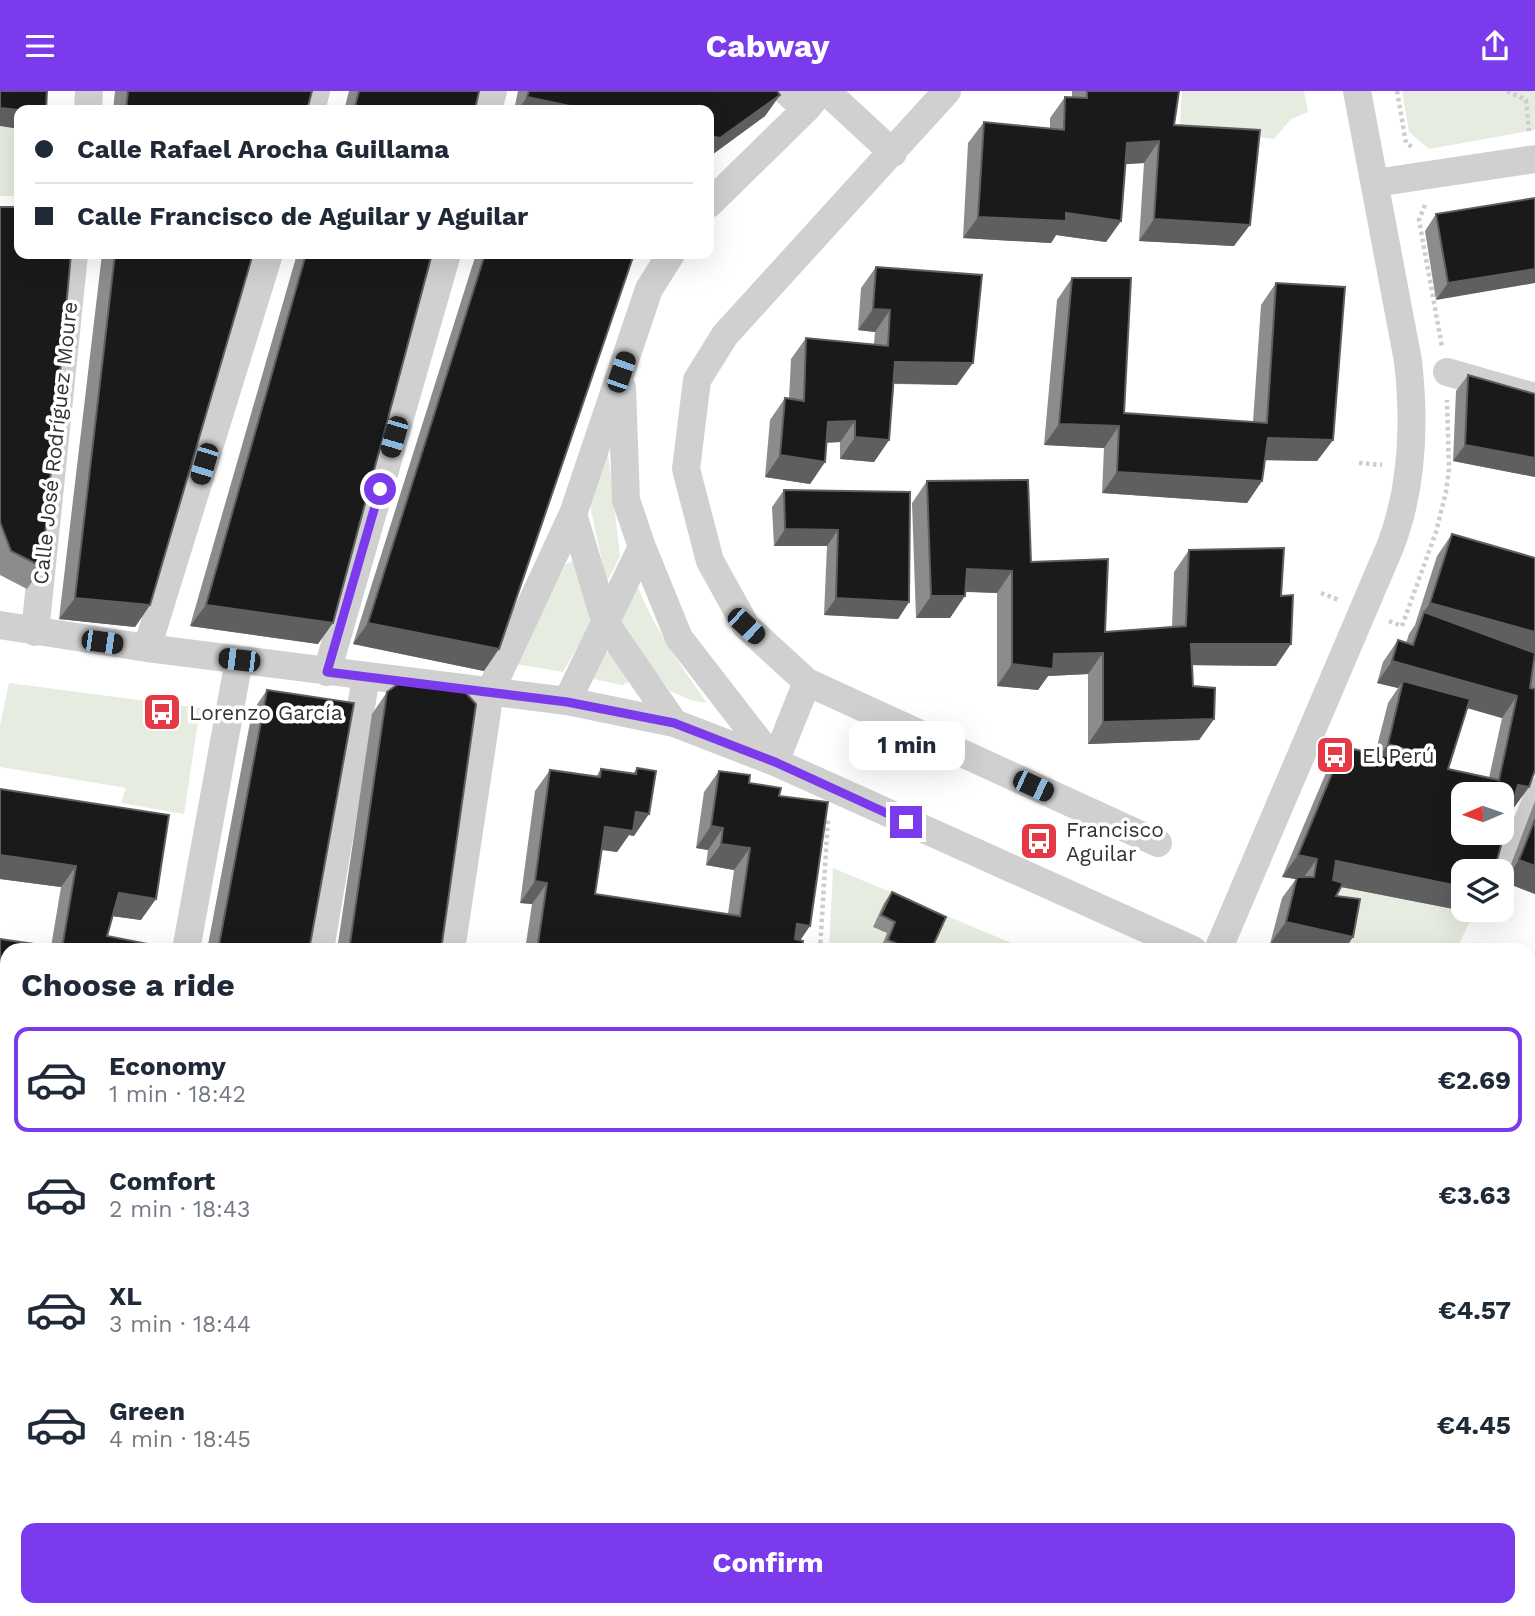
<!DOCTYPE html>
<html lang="en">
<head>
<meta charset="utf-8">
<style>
	:root { --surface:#fff; --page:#f2f2f3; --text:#1f2937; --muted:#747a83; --line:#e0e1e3; --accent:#7c3aed }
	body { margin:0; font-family:"Work Sans",sans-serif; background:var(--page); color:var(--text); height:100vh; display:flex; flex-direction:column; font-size:26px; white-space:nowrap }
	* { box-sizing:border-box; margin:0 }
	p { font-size:23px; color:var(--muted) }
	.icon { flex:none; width:38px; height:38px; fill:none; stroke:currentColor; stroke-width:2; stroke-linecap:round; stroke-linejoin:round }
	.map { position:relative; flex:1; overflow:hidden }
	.details { position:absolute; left:0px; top:852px; width:1536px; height:674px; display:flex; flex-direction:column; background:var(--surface); border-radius:21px 21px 0 0; box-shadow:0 7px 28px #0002 }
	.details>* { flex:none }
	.banner { position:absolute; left:14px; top:14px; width:700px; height:154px; border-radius:14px; box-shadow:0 7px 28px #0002; display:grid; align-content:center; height:154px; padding:0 21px; background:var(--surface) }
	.needle { width:46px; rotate:268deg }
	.fabs { position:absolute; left:1451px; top:691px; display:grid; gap:14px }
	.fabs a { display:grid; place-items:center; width:63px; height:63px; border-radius:14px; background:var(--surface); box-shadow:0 7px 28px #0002; font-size:35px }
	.end { position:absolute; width:32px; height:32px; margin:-16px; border:9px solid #7c3aed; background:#fff; box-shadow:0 0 0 4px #fff }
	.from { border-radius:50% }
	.bubble { position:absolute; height:49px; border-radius:14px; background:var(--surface); box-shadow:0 7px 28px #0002; font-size:23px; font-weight:700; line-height:49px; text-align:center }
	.car { position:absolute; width:21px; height:42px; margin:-21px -10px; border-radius:9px; box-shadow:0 0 5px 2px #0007; background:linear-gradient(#222 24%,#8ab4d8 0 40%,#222 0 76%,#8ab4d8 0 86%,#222 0) }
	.banner b { display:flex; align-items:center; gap:24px; height:66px; font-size:26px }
	.banner b+b { border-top:2px solid var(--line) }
	.banner i { width:18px; height:18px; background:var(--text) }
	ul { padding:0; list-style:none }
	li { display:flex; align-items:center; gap:21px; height:105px; margin:0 14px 10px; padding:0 7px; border:4px solid transparent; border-radius:14px }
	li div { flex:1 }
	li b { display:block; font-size:26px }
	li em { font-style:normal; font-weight:700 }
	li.selected { border-color:var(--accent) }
	li>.icon { width:63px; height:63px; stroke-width:1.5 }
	h2 { padding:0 21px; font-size:32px; line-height:84px }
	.cta { display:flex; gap:14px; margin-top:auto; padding:14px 21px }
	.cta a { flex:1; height:80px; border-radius:14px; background:var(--accent); color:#fff; font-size:28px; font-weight:700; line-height:80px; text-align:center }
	header { display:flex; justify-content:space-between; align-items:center; height:91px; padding:0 21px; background:var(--accent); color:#fff; font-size:32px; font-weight:700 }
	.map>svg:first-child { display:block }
</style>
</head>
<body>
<header><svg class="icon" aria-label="menu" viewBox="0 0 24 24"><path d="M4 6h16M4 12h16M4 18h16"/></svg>Cabway<svg class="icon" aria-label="share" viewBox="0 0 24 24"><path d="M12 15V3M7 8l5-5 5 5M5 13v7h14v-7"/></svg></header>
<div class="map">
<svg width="1535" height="1525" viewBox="0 0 1535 1525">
	<rect width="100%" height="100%" fill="#fff"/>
	<!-- green -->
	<path fill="#e6ecdf" d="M1182 0H1304L1308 21 1291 28 1274 48 1180 35Z
		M1402 0H1535V39L1429 58 1409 41Z
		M0 35 19 38V105H0Z
		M608 362 620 465 608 489 605 485 589 410Z
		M573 470 592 531 563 581 515 573 566 473Z
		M637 494C654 537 680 574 707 612L690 609 670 600 620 533 621 522Z
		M610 560 629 591 622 594 593 588 604 563Z
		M9 592 200 617 184 723 121 712 126 697 0 676V634Z
		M833 777 1028 859H829Z
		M1321 792 1474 822 1456 859H1340Z"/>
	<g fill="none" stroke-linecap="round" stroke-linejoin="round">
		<!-- path -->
		<path stroke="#cdcdcd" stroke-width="4.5" stroke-dasharray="3.5 3.5" stroke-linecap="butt" d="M1397 0 1406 52 1412 56
			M1507 0 1526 9 1529 40
			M1425 114 1419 129 1442 256
			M1359 372 1382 374
			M1321 502 1339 509
			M1389 530 1402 535 1436 441 1446 401 1449 378 1447 309
			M820 859 828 727
			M142 1525 145 1519
			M817 1525 819 1519"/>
		<!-- lane -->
		<path stroke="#d0d0d0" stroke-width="14" d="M1500 780 1535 694"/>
		<!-- street -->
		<path stroke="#d0d0d0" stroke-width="28" d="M786 0 806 18
			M826 0 893 62
			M947 0 725 244 697 289 686 378 710 470 746 535 807 591 1158 752
			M88 19 89 0
			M311 19 316 0
			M488 19 493 0
			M1375 92 1535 68
			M709 113 806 18 821 0
			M1447 281 1535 306
			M622 297 626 409 642 456 679 547 775 671
			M573 423 606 533 674 632
			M0 534 147 557 567 610 674 632 775 671 1193 859
			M35 541 74 163
			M147 557 269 163
			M327 581 447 163
			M567 610 642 456
			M775 671 807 591
			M186 859 239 569
			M320 859 366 586
			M451 859 490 601 573 423 649 198 671 163
			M1218 859 1390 456C1413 397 1415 332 1408 270L1357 0
			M0 993 7 995
			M0 1235 7 1236
			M1317 1519 1321 1525
			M276 1525 279 1519
			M934 1525 936 1519"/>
		<!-- secondary -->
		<path stroke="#bdbdbd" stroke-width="38" d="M1497 1519 1503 1525
			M1078 1525V1519"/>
	</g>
	<!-- wall -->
	<path fill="#8c8c8c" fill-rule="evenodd" d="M115 0H312L307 19H113Z
		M349 0H479L475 19H344Z
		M518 0H777L780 4 765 25 709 66V19H514Z
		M1072 0H1179L1174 34 1234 155 1139 150 1144 72 1126 73 1121 130 1106 151 1056 144 1051 152 963 147 968 52 984 31 1050 37V27L1065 6H1072Z
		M1535 107 1436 209 1425 140 1436 123Z
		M0 116 42 476 27 498 0 484Z
		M102 163H253L150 514 135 536 59 528Z
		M297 163H432L318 553 190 535Z
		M476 163H634L484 580 353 553Z
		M876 176 957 294 894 293 889 349 874 371 840 368V351L826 352 825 371 810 393 765 386 770 329 785 307 789 308 791 268 806 247 874 253 875 241 858 239 861 197Z
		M1072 187 1124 322 1253 331 1261 214 1276 192 1333 349 1317 370 1265 369 1262 390 1247 412 1102 402 1104 357 1044 354 1057 209Z
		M1468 284 1535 303V386L1453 370 1456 300Z
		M927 390 1031 471 1105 541 1172 536 1174 481 1189 459 1276 575 1192 574 1193 595 1214 628 1199 649 1088 653V583L1048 585 1038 599 997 595V502L966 501 950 527H916L912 412Z
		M784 399 910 401 909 511 898 528 824 524 827 455H774L772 416Z
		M1452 443 1535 467V567L1532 585 1535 570V679L1513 718 1512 717 1463 819H1476L1474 822 1341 796 1336 805 1353 846 1344 859H1301L1270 853 1282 807 1296 788 1282 786 1328 677 1343 656 1375 663 1388 612 1398 597 1377 592 1383 571 1398 549 1406 552 1409 543 1415 534 1437 465ZM1467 617 1502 627 1489 687 1448 678Z
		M267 599 309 859H207L252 621Z
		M387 601 441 859H337L372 623Z
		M637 677 634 745 629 744 617 761 601 759 595 803 728 823 734 779 706 774 708 759 696 757 704 701 719 680 779 705 802 859H525L532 813 520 812 535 700 550 679 596 686 601 678 633 683Z
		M0 698 141 829 113 825 107 845 147 859H7L51 856 61 796 0 788Z
		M1535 710V803L1504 791Z
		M892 801 931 859H880L887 842 873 836 884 812Z
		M7 1438V1480L0 1476V1451Z
		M462 1519H565L564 1525H458Z
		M635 1519H742L741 1525H635Z
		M973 1519H1053L1052 1525H971Z
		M1114 1519H1303L1299 1525H1113Z
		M1340 1519H1455L1451 1525H1341L1338 1522Z"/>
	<!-- shaded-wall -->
	<path fill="#5f5f5f" d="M780 4 765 25 709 66V45Z
		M527 6 589 19H518Z
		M0 17 19 19V38L0 35Z
		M1159 50 1144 72 1112 74 1127 52Z
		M1066 122 1121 130 1106 151 1056 144 1051 152 963 147 978 126Z
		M1154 128 1250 134 1234 155 1139 150Z
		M1535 178V192L1436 209 1448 192Z
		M873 218 890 219 875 241 858 239Z
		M895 271 973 272 957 294 880 292Z
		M855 330 840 351 812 352 828 331Z
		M1059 333 1119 335 1104 357 1044 354Z
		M855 346 889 349 874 371 840 368Z
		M1268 347 1333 349 1317 370 1253 369Z
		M1465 354 1535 367V386L1453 370Z
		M780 364 825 371 810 393 765 386Z
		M1117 381 1262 390 1247 412 1102 402Z
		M785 438 838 439 827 455H774Z
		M967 478 1012 480 997 502 952 500Z
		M931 505H965L950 527H916Z
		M75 507 150 514 135 536 59 528Z
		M836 507 909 511 898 528 824 524Z
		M1430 512 1535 541V567L1419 535 1424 521 1415 534Z
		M206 514 333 532 318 553 190 535Z
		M368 532 499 558 484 580 353 553Z
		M1191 553H1291L1276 575 1176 574Z
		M1103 562 1088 583 1048 585 1038 599 997 595 1012 573 1054 563Z
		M1392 570 1517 605 1502 627 1401 598 1403 590 1398 597 1377 592Z
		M1214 628 1199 649 1088 653 1103 631Z
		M1388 653 1432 666 1417 688 1373 674Z
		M1518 694 1529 696 1513 718 1503 716Z
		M636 721 649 723 634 745 629 744 617 761 590 757 605 736Z
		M711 735 723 737 708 759 696 757Z
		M721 753 750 757 734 779 706 774Z
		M0 764 76 775 61 796 0 788Z
		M1298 764 1317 768 1301 790 1297 786 1296 788 1282 786Z
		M1519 769 1535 775V803L1504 791Z
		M1336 770 1463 796V819H1476L1474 822 1321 792Z
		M535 790 547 792 532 813 520 812Z
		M119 802 156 808 141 829 103 824Z
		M1286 831 1353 846 1344 859H1301L1270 853Z
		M797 833 810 835 795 857 781 855Z
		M0 896H7V919H0Z
		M1530 921 1535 922V926L1532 928H1530Z
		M0 1146 7 1147V1171L0 1170Z
		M1530 1171 1535 1173V1200L1530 1198Z
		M1530 1278 1535 1281V1302L1530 1300Z"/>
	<!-- building -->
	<path fill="#1a1a1a" stroke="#5f5f5f" stroke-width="2" fill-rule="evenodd" d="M0 0H47L46 19H19L0 17Z
		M128 0H312L307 19H126Z
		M359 0H479L475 19H354Z
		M529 0H777L780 4 720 47 709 45V19H589L527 6Z
		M1087 0H1179L1174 34 1260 39 1250 134 1154 128 1159 50 1127 52 1121 130 1066 122V130L978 126 984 31 1064 39 1065 6 1087 7Z
		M1535 107V178L1448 192 1436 123Z
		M0 116H19V163H71L42 476 11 460 0 431Z
		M115 163H253L150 514 75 507Z
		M306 163H432L333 532 206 514Z
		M485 163H634L499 558 368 532Z
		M876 176 982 184 973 272 895 271 889 349 855 346V330L828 331 825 371 780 364 785 307 804 310 806 247 888 255 890 219 873 218Z
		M1072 187H1131L1124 322 1267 332 1276 192 1345 196 1333 349 1268 347 1262 390 1117 381 1119 335 1059 333Z
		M1468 284 1535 303V367L1465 354Z
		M1028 389 1031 471 1108 468 1105 541 1186 535 1189 459 1284 457 1281 505 1293 504 1291 553H1191L1193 595 1215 597 1214 628 1103 631V562L1054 563 1053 578 1012 573V480L967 478 965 505H931L927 390Z
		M784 399 910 401 909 511 836 507 838 439 785 438Z
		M1452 443 1535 467V541L1430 512Z
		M1424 521 1535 562 1530 597 1535 598V679L1529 696 1518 694 1494 780H1463V796L1336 770 1333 789 1343 792 1336 805 1360 808 1353 846 1286 831 1297 786H1314L1317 768 1298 764 1343 656 1429 674 1432 666 1388 653 1403 590 1470 608 1448 678 1499 689 1517 605 1392 570 1398 549 1413 554ZM1463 704H1502V742H1463Z
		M399 592 465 601 476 613 441 859H349L387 601Z
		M267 599 354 612 309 859H218Z
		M637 677 656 680 649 723 636 721 633 740 605 736 595 803 740 825 750 757 721 753 723 737 711 735 719 680 750 684 749 692 781 697 779 705 828 711 810 835 797 833 795 848 803 850 802 859H537L547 792 535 790 550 679 600 686 601 678 636 683Z
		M0 698 169 724 156 808 119 802 107 845 148 853 147 859H7V896H0V848L62 857 76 775 0 764Z
		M1535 728V775L1519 769Z
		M892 801 946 826 931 859H911L888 849 895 831 881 824Z
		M1533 902 1535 903V922L1530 921V904Z
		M1530 926 1534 927 1535 935V938L1532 943H1530Z
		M1530 1081 1535 1084V1173L1530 1171Z
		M0 1096 7 1097V1147L0 1146Z
		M1530 1235 1535 1237V1281L1530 1278Z
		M7 1442V1465L0 1461V1455Z
		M472 1519H565L564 1525H472Z
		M649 1519H742L741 1525H649Z
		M977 1519H1053L1052 1525H974Z
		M1120 1519H1303L1298 1525H1120Z
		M1353 1519H1455L1450 1525H1357Z
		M1500 1520 1506 1525H1497Z"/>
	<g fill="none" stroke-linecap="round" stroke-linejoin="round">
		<!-- route -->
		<path stroke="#7c3aed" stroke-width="9" d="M380 398 327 581 567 611 674 632 775 671 906 731"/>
	</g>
	<!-- icons -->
	<defs>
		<symbol id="bus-square" viewBox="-11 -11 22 22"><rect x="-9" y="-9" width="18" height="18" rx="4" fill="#e63946" stroke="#fff"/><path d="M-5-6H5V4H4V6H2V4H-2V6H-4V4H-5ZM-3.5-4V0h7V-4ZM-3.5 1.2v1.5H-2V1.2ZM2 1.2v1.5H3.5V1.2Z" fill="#fff"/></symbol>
	</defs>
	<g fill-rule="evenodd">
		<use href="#bus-square" x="140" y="599" width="44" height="44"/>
		<use href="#bus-square" x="1313" y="642" width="44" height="44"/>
		<use href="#bus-square" x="1017" y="728" width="44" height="44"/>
	</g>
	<g text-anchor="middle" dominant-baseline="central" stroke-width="7" stroke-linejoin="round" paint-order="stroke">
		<!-- street labels -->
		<g font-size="21" fill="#333" stroke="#fff">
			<text transform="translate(55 352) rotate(-84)">Calle José Rodríguez Moure</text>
		</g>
		<!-- poi labels -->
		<g font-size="21" fill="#333" stroke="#fff" text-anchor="start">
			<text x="189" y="621">Lorenzo García</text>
			<text x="1362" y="664">El Perú</text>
			<text x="1066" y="738">Francisco<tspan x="1066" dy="24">Aguilar</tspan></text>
		</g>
	</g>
</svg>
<div class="fabs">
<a><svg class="needle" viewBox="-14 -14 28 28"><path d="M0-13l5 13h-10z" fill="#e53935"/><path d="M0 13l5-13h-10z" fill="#747a83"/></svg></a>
<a><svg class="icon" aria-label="layers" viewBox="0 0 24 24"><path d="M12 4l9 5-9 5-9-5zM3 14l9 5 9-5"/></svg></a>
</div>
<i class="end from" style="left:380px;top:398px"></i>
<i class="end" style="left:906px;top:731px"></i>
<div class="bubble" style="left:849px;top:630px;width:116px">1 min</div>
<i class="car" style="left:621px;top:281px;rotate:19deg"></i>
<i class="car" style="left:394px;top:346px;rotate:196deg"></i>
<i class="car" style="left:204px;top:373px;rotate:197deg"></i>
<i class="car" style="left:746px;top:535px;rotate:133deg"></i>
<i class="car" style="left:102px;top:551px;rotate:98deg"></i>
<i class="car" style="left:239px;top:569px;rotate:277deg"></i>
<i class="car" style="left:1033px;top:695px;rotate:115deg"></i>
<div class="banner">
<b><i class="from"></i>Calle Rafael Arocha Guillama</b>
<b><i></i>Calle Francisco de Aguilar y Aguilar</b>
</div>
<section class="details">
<h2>Choose a ride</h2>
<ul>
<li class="selected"><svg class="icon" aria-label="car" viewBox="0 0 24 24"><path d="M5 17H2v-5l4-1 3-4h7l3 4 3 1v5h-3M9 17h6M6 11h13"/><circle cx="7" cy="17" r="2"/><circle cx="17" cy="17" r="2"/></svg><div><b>Economy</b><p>1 min · 18:42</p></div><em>€2.69</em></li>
<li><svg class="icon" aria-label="car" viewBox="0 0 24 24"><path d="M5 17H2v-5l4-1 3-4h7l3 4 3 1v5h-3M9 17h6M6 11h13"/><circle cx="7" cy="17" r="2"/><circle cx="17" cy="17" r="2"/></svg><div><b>Comfort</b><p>2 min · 18:43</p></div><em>€3.63</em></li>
<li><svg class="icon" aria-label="car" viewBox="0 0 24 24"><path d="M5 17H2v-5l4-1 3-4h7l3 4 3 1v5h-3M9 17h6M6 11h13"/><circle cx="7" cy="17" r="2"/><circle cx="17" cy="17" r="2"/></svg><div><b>XL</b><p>3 min · 18:44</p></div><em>€4.57</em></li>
<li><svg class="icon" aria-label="car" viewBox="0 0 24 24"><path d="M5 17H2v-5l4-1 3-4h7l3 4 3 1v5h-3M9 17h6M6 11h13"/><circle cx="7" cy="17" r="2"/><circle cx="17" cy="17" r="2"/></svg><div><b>Green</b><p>4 min · 18:45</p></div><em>€4.45</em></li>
</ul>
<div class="cta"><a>Confirm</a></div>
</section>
</div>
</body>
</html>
